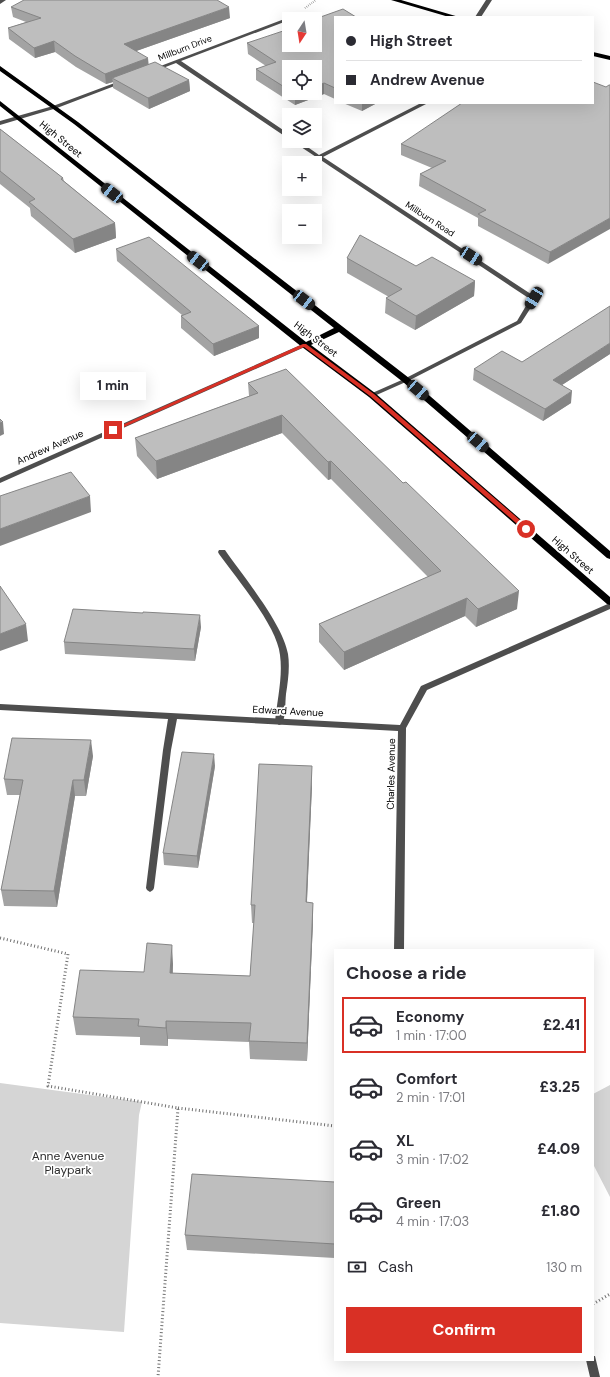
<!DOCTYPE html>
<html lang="en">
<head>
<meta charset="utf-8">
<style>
	:root { --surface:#fff; --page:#f2f2f3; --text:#2b2b33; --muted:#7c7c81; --line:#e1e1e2; --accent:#d93025 }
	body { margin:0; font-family:"DM Sans",sans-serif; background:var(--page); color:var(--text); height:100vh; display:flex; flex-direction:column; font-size:15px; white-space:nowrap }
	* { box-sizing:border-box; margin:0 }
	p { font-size:13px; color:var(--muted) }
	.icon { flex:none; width:22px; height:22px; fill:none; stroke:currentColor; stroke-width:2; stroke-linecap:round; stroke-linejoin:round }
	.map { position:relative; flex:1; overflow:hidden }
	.details { position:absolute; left:334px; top:949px; width:260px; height:412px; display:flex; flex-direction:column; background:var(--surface); border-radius:0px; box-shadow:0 4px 16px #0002 }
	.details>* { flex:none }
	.banner { position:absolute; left:334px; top:16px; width:260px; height:88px; border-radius:0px; box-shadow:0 4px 16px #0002; display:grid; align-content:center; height:88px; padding:0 12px; background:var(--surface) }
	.needle { width:26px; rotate:192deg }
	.buttons { position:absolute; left:282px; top:12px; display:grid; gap:8px }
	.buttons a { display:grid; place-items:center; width:40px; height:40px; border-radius:0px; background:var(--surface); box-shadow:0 4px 16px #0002; font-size:20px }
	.end { position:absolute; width:18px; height:18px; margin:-9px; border:5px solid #d93025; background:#fff; box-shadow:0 0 0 2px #fff }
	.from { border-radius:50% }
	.bubble { position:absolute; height:28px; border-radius:0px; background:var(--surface); box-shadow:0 4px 16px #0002; font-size:13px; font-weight:800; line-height:28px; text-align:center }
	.car { position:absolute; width:12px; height:24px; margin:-12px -6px; border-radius:5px; box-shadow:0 0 3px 1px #0007; background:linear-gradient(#222 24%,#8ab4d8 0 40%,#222 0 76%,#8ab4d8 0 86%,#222 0) }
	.banner b { display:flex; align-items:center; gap:14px; height:38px; font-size:15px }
	.banner b+b { border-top:1px solid var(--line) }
	.banner i { width:10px; height:10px; background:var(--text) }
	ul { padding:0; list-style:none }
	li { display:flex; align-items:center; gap:12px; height:56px; margin:0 8px 6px; padding:0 4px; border:2px solid transparent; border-radius:0px }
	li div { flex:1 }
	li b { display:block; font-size:15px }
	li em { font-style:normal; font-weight:800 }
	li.active { border-color:var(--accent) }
	li>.icon { width:36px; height:36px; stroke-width:1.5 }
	h2 { padding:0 12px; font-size:18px; line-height:48px }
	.pay { display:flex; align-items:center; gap:10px; height:44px; padding:0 12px; font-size:15px }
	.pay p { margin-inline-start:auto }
	.action { display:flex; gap:8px; margin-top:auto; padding:8px 12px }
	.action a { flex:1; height:46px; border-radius:0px; background:var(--accent); color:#fff; font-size:16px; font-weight:800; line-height:46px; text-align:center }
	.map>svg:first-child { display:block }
</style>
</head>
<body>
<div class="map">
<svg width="610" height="1377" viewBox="0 0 610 1377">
	<rect width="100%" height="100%" fill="#fff"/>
	<!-- green -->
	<path fill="#d5d5d5" d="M0 1083 142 1102 139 1115 124 1332 0 1323Z
		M610 1085V1197L593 1164V1094Z"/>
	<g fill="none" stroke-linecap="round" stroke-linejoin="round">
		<!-- path-far1 -->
		<path stroke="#707070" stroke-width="2" stroke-dasharray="0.5 1.5" stroke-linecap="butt" d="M305 8 316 0"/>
		<!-- path -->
		<path stroke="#707070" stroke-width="3" stroke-dasharray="1 2.5" stroke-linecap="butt" d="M0 938 68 954 48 1086 178 1108 158 1377
			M178 1108 335 1126
			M593 1304 610 1294"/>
		<!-- service -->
		<path fill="#4e4e4e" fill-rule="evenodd" d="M219 550H225C243 576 283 624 288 654 290 667 288 681 286 694 285 703 286 716 282 724L279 725 275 722C277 700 283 677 280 655 277 626 237 579 219 554L218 552Z"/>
		<!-- minor -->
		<path fill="#4e4e4e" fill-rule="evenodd" d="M0 0H6L0 4Z
			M486 0H492L481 17H475Z
			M287 18 292 19 181 61 289 134V139L176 63 155 71 150 70Z
			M120 81 125 82 57 108 0 125V121L53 106Z
			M421 103H428L323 157 537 298 521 323 408 381 372 397 370 396V394L404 379 517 321 530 299 292 141H299L319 155Z
			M305 343 308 345 307 346 0 483V478Z
			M610 603V609L427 690 406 728 404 950H394L398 731 177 719 171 750 154 888 153 890 150 892 147 890 146 888 163 750 168 719 0 710V704L400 725 421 686Z
			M593 1356H595L600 1377H590L586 1360H593Z"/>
		<!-- primary -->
		<path fill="#000" fill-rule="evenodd" d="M391 0H401L459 17H449Z
			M593 52 610 56V60L593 56Z
			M0 66 78 122 409 378 610 551V559L607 558 403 382 339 332 311 345 375 393 610 597V605L607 604 369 397 302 347 0 106V101L306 342 334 328 74 124 0 71Z"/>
	</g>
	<!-- wall -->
	<path fill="#a3a3a3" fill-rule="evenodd" d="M11 7 230 18 136 51 148 64 189 80 190 91 149 109 113 88V82L106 84 76 67 55 52 35 58 9 39 8 28 26 22 13 17Z
		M335 17V99L324 94 295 105 256 80V69L266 66 248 54 247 43ZM289 67 315 93H289Z
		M343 103H377L362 111Z
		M593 103 548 264 478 226V218L419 186 420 174 432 168 401 155V144Z
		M0 129 63 178 64 181 115 223 116 238 75 253 31 216 30 208 0 184Z
		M116 249 259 326V338L214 356 181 328V316L182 315 117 261Z
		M347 258 416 266 475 281 474 296 415 330 385 313 386 298 389 297 347 273Z
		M610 354 562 385 571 403 543 421 473 380 474 369 522 362Z
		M248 383 517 609 476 627 465 616 344 670 319 642V624L428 577 331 479 328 480 282 433 157 479 137 456 135 438 249 396Z
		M201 627 195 661 65 654 64 642Z
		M93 756 86 796H75L57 907 4 906 1 890 20 795H7L4 779Z
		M215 766 198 868 164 865 163 853Z
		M312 785 307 902 313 903V921L307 1061 250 1059 249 1042 168 1039V1046L140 1045V1037L76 1035 73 1017 144 972 173 964V974L250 976 254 923H252L251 905Z
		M335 1182V1258L187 1250 185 1235Z"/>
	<!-- shaded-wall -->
	<path fill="#858585" d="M229 7 230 18 125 55 124 44Z
		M54 41 55 52 35 58 34 48Z
		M148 58 149 68 112 78 113 82 106 84 105 74Z
		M189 80 190 91 149 109 148 98Z
		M324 83V94L295 105V94L298 93H315V87Z
		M362 103H377L362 111Z
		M610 218V229L548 264 550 252Z
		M115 223 116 238 75 253 73 239Z
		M475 281 474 296 415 330 416 316Z
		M259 326V338L214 356 213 344Z
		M610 343V354L551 392 553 380Z
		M572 391 571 403 543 421 545 409Z
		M282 415V433L157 479 156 461Z
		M3 422 4 434 0 436V423Z
		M331 461V479L328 480V462Z
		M90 496 91 512 0 546V529Z
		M519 591 517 609 476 627 478 609Z
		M467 598 465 616 344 670V652Z
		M200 615 201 627 195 661 194 649Z
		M26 624 28 641 0 651V634Z
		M91 740 93 756 86 796 84 780Z
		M214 754 215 766 198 868 197 856Z
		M312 766V785L306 921V902Z
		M73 780 75 796 57 907 54 891Z
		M313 903V921L307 1061V1043Z
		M172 945 173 964 171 992 170 973Z
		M166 1021 168 1039V1046L166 1028Z"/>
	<!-- building -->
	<path fill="#bebebe" stroke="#858585" d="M24 0H217L229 7 124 44 148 58 105 74 75 56 54 41 34 48 8 28 41 18 11 7Z
		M343 9 356 17H335V88L324 83 315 87V67H289V90L256 69 276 62 247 43 289 29V45H315V19Z
		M155 62 189 80 148 98 112 78Z
		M593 82 606 87 609 85H610V218L550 252 478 214 486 210 420 174 446 161 401 144 462 103H593Z
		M0 129 63 178 61 179 115 223 73 239 29 202 35 199 0 171Z
		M360 235 416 266 432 257 475 281 416 316 386 298 402 289 347 258Z
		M149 237 259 326 213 344 181 316 191 312 116 249Z
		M610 306V343L553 380 572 391 545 409 474 369 502 351 522 362Z
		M286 369 403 483 406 482 519 591 478 609 467 598 344 652 319 624 441 571 331 461 328 462 282 415 156 461 135 438 258 393 248 383Z
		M0 419 3 422 0 423Z
		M71 472 90 496 0 529V496Z
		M0 586 26 624 0 634Z
		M73 609 143 613V612L200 615 194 649 64 642Z
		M12 738 91 740 84 780H73L54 891 1 890 23 780 4 779Z
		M182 752 214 754 197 856 163 853Z
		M259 764 312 766 306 902 313 903 307 1043 249 1041 251 1023 166 1021V1028L138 1026 139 1019 73 1017 80 970 144 972 147 943 172 945 170 973 250 976 255 905H251Z
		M192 1174 335 1182V1244L185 1235Z"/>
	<!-- route -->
	<path fill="#d93025" d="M303 344H306L374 394 529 528V530H524L370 396 304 347 115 431 111 430Z"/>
	<g text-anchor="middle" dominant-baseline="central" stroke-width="3.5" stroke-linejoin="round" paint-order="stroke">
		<!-- far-street labels -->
		<g font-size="9" fill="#000" stroke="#fff">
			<text transform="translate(185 48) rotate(-21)">Millburn Drive</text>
			<text transform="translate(430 219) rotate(33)">Millburn Road</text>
		</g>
		<!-- street labels -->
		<g font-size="10" fill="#000" stroke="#fff">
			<text transform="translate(61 139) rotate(39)">High Street</text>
			<text transform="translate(316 339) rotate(37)">High Street</text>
			<text transform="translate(50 447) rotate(-24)">Andrew Avenue</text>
			<text transform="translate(573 555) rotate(41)">High Street</text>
			<text transform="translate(288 711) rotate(3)">Edward Avenue</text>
			<text transform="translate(391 774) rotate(-89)">Charles Avenue</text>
		</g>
		<!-- near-park labels -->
		<g font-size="12" fill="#2c2c2c" stroke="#fff">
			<text x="68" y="1156">Anne Avenue<tspan x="68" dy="14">Playpark</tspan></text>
		</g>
	</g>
</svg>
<div class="buttons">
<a><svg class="needle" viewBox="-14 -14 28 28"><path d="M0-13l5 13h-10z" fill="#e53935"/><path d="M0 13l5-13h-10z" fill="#7c7c81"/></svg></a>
<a><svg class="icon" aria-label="locate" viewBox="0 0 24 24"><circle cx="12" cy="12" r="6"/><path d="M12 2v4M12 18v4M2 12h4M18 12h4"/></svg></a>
<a><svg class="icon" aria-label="layers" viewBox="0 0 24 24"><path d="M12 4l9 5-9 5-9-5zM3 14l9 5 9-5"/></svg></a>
<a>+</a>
<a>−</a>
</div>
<i class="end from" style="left:526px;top:529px"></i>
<i class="end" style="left:113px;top:430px"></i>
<div class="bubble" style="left:80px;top:372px;width:66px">1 min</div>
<i class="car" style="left:112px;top:193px;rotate:308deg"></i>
<i class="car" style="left:471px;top:256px;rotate:123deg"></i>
<i class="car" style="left:198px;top:261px;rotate:308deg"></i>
<i class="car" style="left:534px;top:298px;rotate:211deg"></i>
<i class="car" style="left:304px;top:300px;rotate:128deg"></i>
<i class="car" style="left:418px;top:390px;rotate:131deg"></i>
<i class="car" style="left:478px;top:442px;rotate:131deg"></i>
<div class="banner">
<b><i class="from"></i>High Street</b>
<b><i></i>Andrew Avenue</b>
</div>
<section class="details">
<h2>Choose a ride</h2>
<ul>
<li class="active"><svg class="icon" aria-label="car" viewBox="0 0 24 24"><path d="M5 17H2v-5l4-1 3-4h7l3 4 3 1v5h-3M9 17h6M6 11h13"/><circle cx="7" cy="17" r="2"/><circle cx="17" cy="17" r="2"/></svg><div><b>Economy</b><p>1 min · 17:00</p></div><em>£2.41</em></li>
<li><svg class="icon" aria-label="car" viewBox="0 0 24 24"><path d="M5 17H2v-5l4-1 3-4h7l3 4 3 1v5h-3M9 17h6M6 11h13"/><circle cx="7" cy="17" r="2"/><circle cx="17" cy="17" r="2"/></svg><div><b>Comfort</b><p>2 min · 17:01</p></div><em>£3.25</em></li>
<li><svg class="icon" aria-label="car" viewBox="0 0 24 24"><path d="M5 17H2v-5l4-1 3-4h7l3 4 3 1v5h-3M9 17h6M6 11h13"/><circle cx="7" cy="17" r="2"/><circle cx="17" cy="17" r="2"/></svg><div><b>XL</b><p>3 min · 17:02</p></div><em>£4.09</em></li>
<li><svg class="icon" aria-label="car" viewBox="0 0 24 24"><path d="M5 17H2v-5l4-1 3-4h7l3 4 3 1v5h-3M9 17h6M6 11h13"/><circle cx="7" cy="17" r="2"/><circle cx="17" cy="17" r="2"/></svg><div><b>Green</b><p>4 min · 17:03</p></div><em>£1.80</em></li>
</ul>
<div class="pay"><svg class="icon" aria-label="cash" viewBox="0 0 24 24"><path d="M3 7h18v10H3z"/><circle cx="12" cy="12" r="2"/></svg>Cash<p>130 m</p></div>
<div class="action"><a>Confirm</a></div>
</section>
</div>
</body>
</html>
